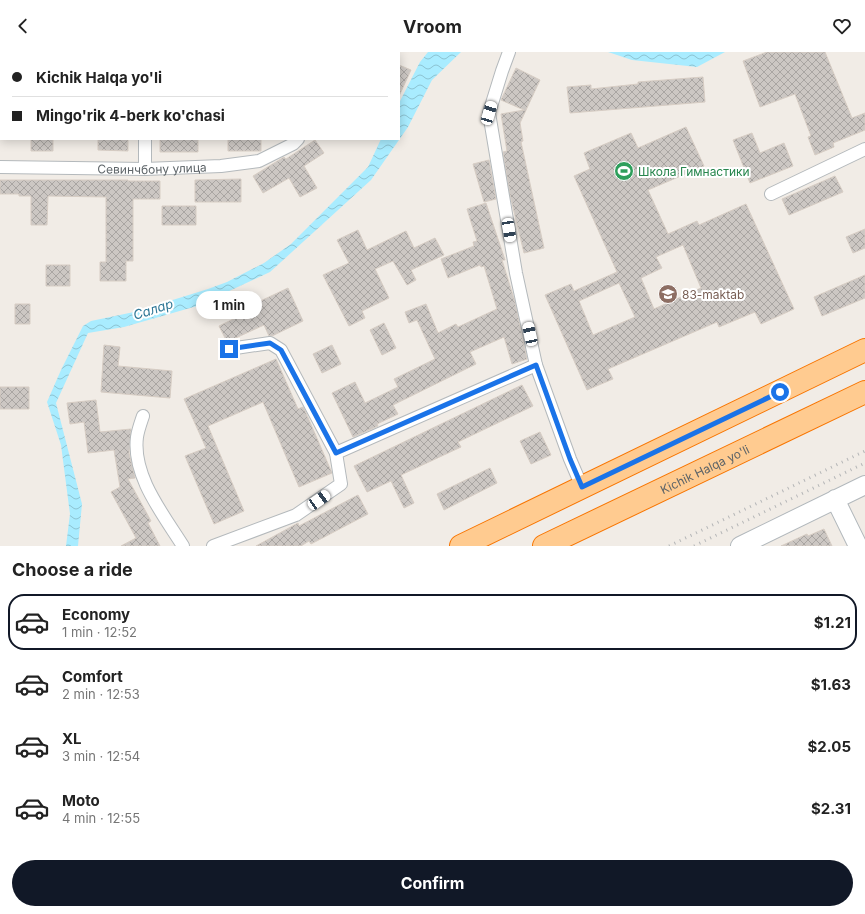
<!DOCTYPE html>
<html lang="en">
<head>
<meta charset="utf-8">
<style>
	:root { --surface:#fff; --page:#f6f6f6; --text:#222; --muted:#767676; --line:#e0e0e0; --accent:#111827 }
	body { margin:0; font-family:Inter,sans-serif; background:var(--page); color:var(--text); height:100vh; display:flex; flex-direction:column; font-size:15px; white-space:nowrap }
	* { box-sizing:border-box; margin:0 }
	p { font-size:13px; color:var(--muted) }
	.icon { flex:none; width:22px; height:22px; fill:none; stroke:currentColor; stroke-width:2; stroke-linecap:round; stroke-linejoin:round }
	.map { position:relative; height:494px; overflow:hidden }
	.details { display:flex; flex-direction:column; background:var(--surface); flex:1 }
	.details>* { flex:none }
	.hud { position:absolute; left:0px; top:0px; width:400px; height:88px; box-shadow:0 2px 10px #0003; display:grid; align-content:center; height:88px; padding:0 12px; background:var(--surface) }
	.end { position:absolute; width:18px; height:18px; margin:-9px; border:5px solid #1a73e8; background:#fff; box-shadow:0 0 0 2px #fff }
	.from { border-radius:50% }
	.bubble { position:absolute; height:28px; border-radius:14px; background:var(--surface); box-shadow:0 2px 10px #0003; font-size:13px; font-weight:700; line-height:28px; text-align:center }
	.car { position:absolute; width:12px; height:24px; margin:-12px -6px; border-radius:5px; box-shadow:0 0 3px 1px #0007; background:linear-gradient(#fff 24%,#345 0 40%,#fff 0 76%,#345 0 86%,#fff 0) }
	.hud b { display:flex; align-items:center; gap:14px; height:38px; font-size:15px }
	.hud b+b { border-top:1px solid var(--line) }
	.hud i { width:10px; height:10px; background:var(--text) }
	ul { padding:0; list-style:none }
	li { display:flex; align-items:center; gap:12px; height:56px; margin:0 8px 6px; padding:0 4px; border:2px solid transparent; border-radius:16px }
	li div { flex:1 }
	li b { display:block; font-size:15px }
	li em { font-style:normal; font-weight:700 }
	li.selected { border-color:var(--accent) }
	li>.icon { width:36px; height:36px; stroke-width:1.5 }
	h2 { padding:0 12px; font-size:18px; line-height:48px }
	.primary-button { display:flex; gap:8px; margin-top:auto; padding:8px 12px }
	.primary-button a { flex:1; height:46px; border-radius:24px; background:var(--accent); color:#fff; font-size:16px; font-weight:700; line-height:46px; text-align:center }
	header { display:flex; justify-content:space-between; align-items:center; height:52px; padding:0 12px; background:var(--surface); font-size:18px; font-weight:700 }
	.map>svg:first-child { display:block }
</style>
</head>
<body>
<header><svg class="icon" aria-label="back" viewBox="0 0 24 24"><path d="M15 5l-7 7 7 7"/></svg>Vroom<svg class="icon" aria-label="heart" viewBox="0 0 24 24"><path d="M12 20l-8-8c-3-5 5-10 8-4 3-6 11-1 8 4z"/></svg></header>
<div class="map">
<svg width="865" height="494" viewBox="0 0 865 494">
	<defs>
		<pattern id="water-waves" width="16" height="10" patternUnits="userSpaceOnUse"><rect width="16" height="10" fill="#a9ecff"/><path d="M0 5q4-4 8 0t8 0" fill="none" stroke="#8dc3d2"/></pattern>
		<pattern id="building-cross-hatch" width="8" height="8" patternUnits="userSpaceOnUse"><rect width="8" height="8" fill="#ccc7c3"/><path d="M0 0l8 8M0 8l8-8" fill="none" stroke="#a9a5a2"/></pattern>
	</defs>
	<rect width="100%" height="100%" fill="#f1ece6"/>
	<!-- water -->
	<path fill="url(#water-waves)" d="M428 0H461L432 28 408 75 371 128 270 220 197 254 124 275 88 281 56 351 82 452 78 494H66L70 462 61 393 47 350 61 318 83 274 91 269 134 260 208 237 227 230 264 211 291 192 368 115 381 87H399V51L420 10Z
		M608 0H725L697 15 632 8Z"/>
	<!-- building -->
	<path fill="url(#building-cross-hatch)" stroke="#d7cdc4" fill-rule="evenodd" d="M767 0H825L852 66 865 61V78L833 91 834 95 815 103 808 85 811 84 795 42 760 55 743 9Z
		M399 13 411 18 399 44Z
		M516 16 540 28 520 71 523 89 521 90 544 196 524 201 510 143 503 100 507 99 501 62 524 58 501 48Z
		M703 25 705 50 570 61 567 35 591 33V37L638 32V30Z
		M686 75 704 114 648 138 668 182 697 169 699 173 746 152 794 257 761 272 755 260 719 275 717 270 608 317 613 327 587 338 545 243 571 232 574 239 617 220 574 124 590 117 584 101 631 81 638 96ZM683 193 701 236 654 257 641 226 662 216 656 205ZM619 231 635 265 593 283 579 249Z
		M752 81 760 101 784 91 793 114 750 131 733 88Z
		M31 87H53V99H31Z
		M98 87H128V99L98 98Z
		M160 87H198V100H160Z
		M228 87H261V99H228Z
		M315 88 324 101 304 114 317 136 300 145 289 126 263 141 253 124 284 105 286 107Z
		M489 108 496 147 484 150 473 112Z
		M835 124 843 140 789 163 782 147Z
		M241 127V150H195V128Z
		M0 128H128V129H160V147H133V209H126V229H100V210H106V145L48 144 47 173H31V144H19V142H0Z
		M486 151 505 208H502L515 250 527 307 512 312 504 285 470 300 476 312 393 353 398 362 377 372 378 374 353 385 332 341 355 330 365 351 398 335 394 327 435 307 417 268 409 271 405 260 426 252 438 281 456 272 458 275 497 257 484 214 481 215 480 213 448 226 441 207 474 194 473 190 477 189 467 157Z
		M162 154H196V173H162Z
		M865 177V196L853 201 846 185Z
		M358 178 367 198 406 179 414 196 435 186 444 203 411 218 416 228 407 233 393 209 375 217 389 246 362 259 365 266 349 274 323 223 349 211 337 188Z
		M46 213H70V234H46Z
		M865 223V246L822 264 814 245Z
		M288 236 303 269 272 284H269L264 273 227 290 219 274 256 256 254 252Z
		M15 252H30V272H15Z
		M384 271 396 296 382 303 370 278Z
		M104 293 120 295 118 314 172 319 170 346 101 340Z
		M332 293 341 312 322 321 313 302Z
		M276 307 298 357 303 355 306 361 332 421 299 435 263 350 208 374 244 459 214 472 185 404 206 396 184 347Z
		M522 333 533 354 458 390 461 395 401 423 414 451 404 456 391 429 367 440 354 414Z
		M0 335H29V357H0Z
		M96 348 100 380 131 377 129 401 135 426 128 427 151 469 148 471 160 494H121L136 486 111 440 120 435 114 398 88 401 84 370 70 372 67 351Z
		M540 380 551 403 531 412 520 389Z
		M490 416 497 431 444 458 437 442Z
		M358 443 368 462 311 492 309 489 301 494H256L298 471 299 474Z
		M824 477 832 494H781L807 482 808 484Z"/>
	<g fill="none" stroke-linecap="round" stroke-linejoin="round">
		<defs>
			<g id="street">
				<path d="M307 0V1"/>
				<path d="M509 0 502 19 489 61 516 221 536 313 570 407 582 435"/>
				<path d="M146 1V0"/>
				<path id="s1" d="M0 115 145 117 221 114 259 109 293 92 298 87"/>
				<path d="M145 117V87"/>
				<path d="M771 142 865 97"/>
				<path d="M143 364C141 370 138 378 137 385 132 424 163 462 183 494"/>
				<path d="M336 401 536 313"/>
				<path d="M213 494 296 463 341 432 336 401 281 298 270 291 229 297"/>
			</g>
			<path id="secondary" d="M835 447 858 494
				M740 494 865 433"/>
			<g id="highway">
				<path d="M461 494 865 298"/>
				<path id="s2" d="M544 494 865 340"/>
			</g>
		</defs>
		<!-- street casing -->
		<use href="#street" stroke="#b4b9bc" stroke-width="14"/>
		<!-- secondary casing -->
		<use href="#secondary" stroke="#b2b8bc" stroke-width="20"/>
		<!-- highway casing -->
		<use href="#highway" stroke="#f87500" stroke-width="24"/>
		<!-- street -->
		<use href="#street" stroke="#fff" stroke-width="12"/>
		<!-- secondary -->
		<use href="#secondary" stroke="#fff" stroke-width="18"/>
		<!-- highway -->
		<use href="#highway" stroke="#ffcb90" stroke-width="22"/>
		<!-- rail -->
		<path stroke="#b5b6b7" stroke-width="3" stroke-dasharray="1 5" stroke-linecap="butt" d="M669 494 865 399
			M694 494 865 411"/>
	</g>
	<g fill="none" stroke-linecap="round" stroke-linejoin="round">
		<!-- route -->
		<path stroke="#1a73e8" stroke-width="5" d="M229 297 270 291 281 298 336 401 536 313 570 407 582 435 780 340"/>
	</g>
	<!-- icons -->
	<defs>
		<symbol id="stadium-disc" viewBox="-11 -11 22 22"><circle r="9.5" fill="#2e9e5b" stroke="#fff"/><path d="M0-5a6.5 5 0 1 0 0 10a6.5 5 0 1 0 0-10ZM-3.5-1.8h7v3.6h-7Z" fill="#fff"/></symbol>
		<symbol id="school-disc" viewBox="-11 -11 22 22"><circle r="9.5" fill="#8d6e63" stroke="#fff"/><path d="M0-5L7-2L0 1L-7-2ZM-4 1L0 2.5L4 1V4Q0 6-4 4Z" fill="#fff"/></symbol>
	</defs>
	<g fill-rule="evenodd">
		<use href="#stadium-disc" x="613" y="108" width="22" height="22"/>
		<use href="#school-disc" x="657" y="231" width="22" height="22"/>
	</g>
	<g text-anchor="middle" dominant-baseline="central" stroke-width="4" stroke-linejoin="round" paint-order="stroke">
		<!-- street labels -->
		<g font-size="12" fill="#5d6468" stroke="#fff">
			<text stroke="none"><textPath href="#s1" startOffset="152">Севинчбону улица</textPath></text>
			<text stroke="none"><textPath href="#s2" startOffset="178">Kichik Halqa yo'li</textPath></text>
		</g>
		<!-- leisure labels -->
		<g font-size="12" fill="#27864d" stroke="#fff" text-anchor="start">
			<text x="638" y="119">Школа Гимнастики</text>
		</g>
		<!-- education labels -->
		<g font-size="12" fill="#785e54" stroke="#fff" text-anchor="start">
			<text x="682" y="242">83-maktab</text>
		</g>
		<!-- water labels -->
		<g font-size="13" font-style="italic" fill="#307897" stroke="#fff">
			<text transform="translate(153 257) rotate(-18)">Салар</text>
		</g>
	</g>
</svg>
<i class="end from" style="left:780px;top:340px"></i>
<i class="end" style="left:229px;top:297px"></i>
<div class="bubble" style="left:196px;top:239px;width:66px">1 min</div>
<i class="car" style="left:489px;top:61px;rotate:17deg"></i>
<i class="car" style="left:509px;top:178px;rotate:171deg"></i>
<i class="car" style="left:530px;top:282px;rotate:348deg"></i>
<i class="car" style="left:319px;top:448px;rotate:55deg"></i>
<div class="hud">
<b><i class="from"></i>Kichik Halqa yo'li</b>
<b><i></i>Mingo'rik 4-berk ko'chasi</b>
</div>
</div>
<section class="details">
<h2>Choose a ride</h2>
<ul>
<li class="selected"><svg class="icon" aria-label="car" viewBox="0 0 24 24"><path d="M5 17H2v-5l4-1 3-4h7l3 4 3 1v5h-3M9 17h6M6 11h13"/><circle cx="7" cy="17" r="2"/><circle cx="17" cy="17" r="2"/></svg><div><b>Economy</b><p>1 min · 12:52</p></div><em>$1.21</em></li>
<li><svg class="icon" aria-label="car" viewBox="0 0 24 24"><path d="M5 17H2v-5l4-1 3-4h7l3 4 3 1v5h-3M9 17h6M6 11h13"/><circle cx="7" cy="17" r="2"/><circle cx="17" cy="17" r="2"/></svg><div><b>Comfort</b><p>2 min · 12:53</p></div><em>$1.63</em></li>
<li><svg class="icon" aria-label="car" viewBox="0 0 24 24"><path d="M5 17H2v-5l4-1 3-4h7l3 4 3 1v5h-3M9 17h6M6 11h13"/><circle cx="7" cy="17" r="2"/><circle cx="17" cy="17" r="2"/></svg><div><b>XL</b><p>3 min · 12:54</p></div><em>$2.05</em></li>
<li><svg class="icon" aria-label="car" viewBox="0 0 24 24"><path d="M5 17H2v-5l4-1 3-4h7l3 4 3 1v5h-3M9 17h6M6 11h13"/><circle cx="7" cy="17" r="2"/><circle cx="17" cy="17" r="2"/></svg><div><b>Moto</b><p>4 min · 12:55</p></div><em>$2.31</em></li>
</ul>
<div class="primary-button"><a>Confirm</a></div>
</section>
</body>
</html>
